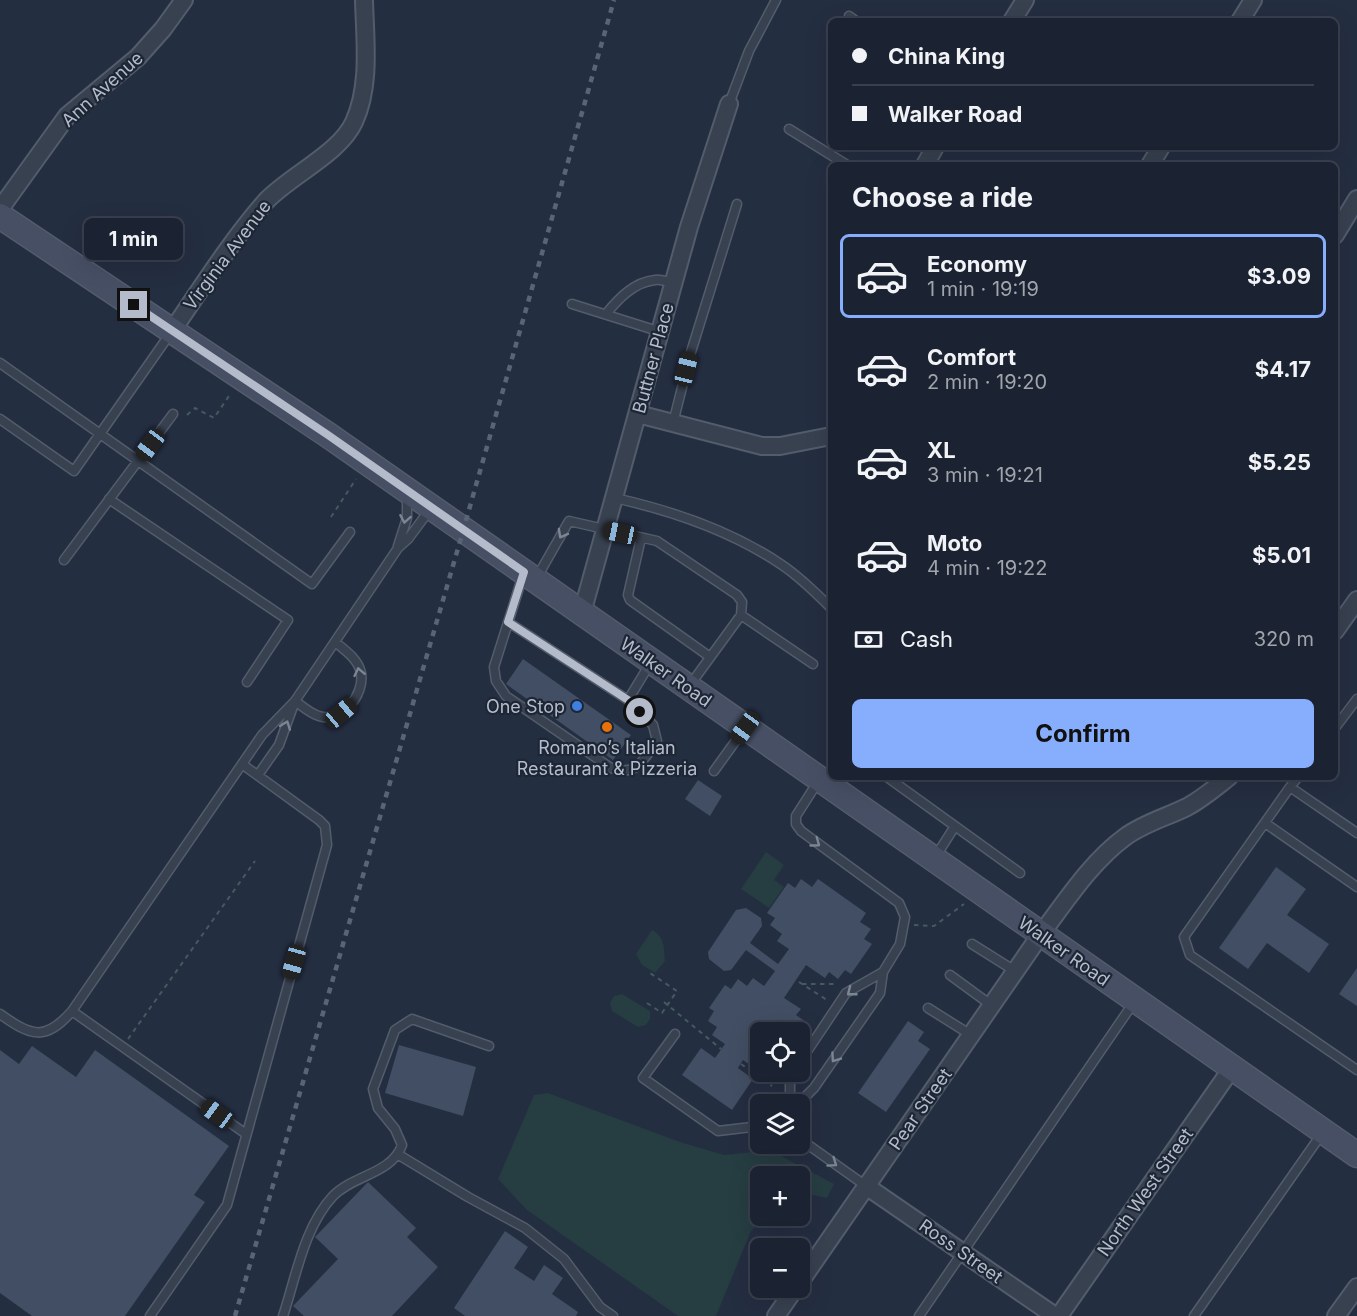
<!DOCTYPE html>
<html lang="en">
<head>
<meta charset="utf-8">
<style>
	:root { --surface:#1b2231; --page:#242a39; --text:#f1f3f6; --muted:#a0a4ab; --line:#393f4d; --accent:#87aefd }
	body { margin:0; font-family:Inter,sans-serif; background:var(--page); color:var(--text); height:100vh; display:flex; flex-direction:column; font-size:22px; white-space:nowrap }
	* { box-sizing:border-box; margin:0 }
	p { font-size:20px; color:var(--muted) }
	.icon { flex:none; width:33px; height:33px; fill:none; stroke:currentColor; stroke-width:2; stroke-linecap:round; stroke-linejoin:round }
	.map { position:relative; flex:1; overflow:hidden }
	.side { position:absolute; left:828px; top:162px; width:510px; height:618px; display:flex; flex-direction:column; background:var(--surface); border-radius:9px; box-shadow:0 6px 24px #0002,0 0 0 2px var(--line) }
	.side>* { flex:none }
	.guide { position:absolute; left:828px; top:18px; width:510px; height:132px; border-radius:9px; box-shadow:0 6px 24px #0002,0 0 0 2px var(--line); display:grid; align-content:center; height:132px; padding:0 24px; background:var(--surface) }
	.buttons { position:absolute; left:750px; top:1022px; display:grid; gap:12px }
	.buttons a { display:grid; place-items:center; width:60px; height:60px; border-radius:9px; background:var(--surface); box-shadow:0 6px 24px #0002,0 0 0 2px var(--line); font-size:30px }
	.end { position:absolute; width:27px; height:27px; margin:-14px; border:8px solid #b4bccb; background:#111; box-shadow:0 0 0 3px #111 }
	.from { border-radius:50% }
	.bubble { position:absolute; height:42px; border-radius:9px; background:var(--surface); box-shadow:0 6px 24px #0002,0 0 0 2px var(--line); font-size:20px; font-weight:700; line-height:42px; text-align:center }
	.car { position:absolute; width:18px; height:36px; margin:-18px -9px; border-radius:8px; box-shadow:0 0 4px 2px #0007; background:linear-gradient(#222 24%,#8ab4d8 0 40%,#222 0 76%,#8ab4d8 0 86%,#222 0) }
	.guide b { display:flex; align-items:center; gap:21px; height:57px; font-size:22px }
	.guide b+b { border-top:2px solid var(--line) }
	.guide i { width:15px; height:15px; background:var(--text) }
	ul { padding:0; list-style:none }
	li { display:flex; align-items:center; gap:18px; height:84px; margin:0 12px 9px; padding:0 12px; border:3px solid transparent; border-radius:9px }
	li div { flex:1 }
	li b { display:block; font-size:22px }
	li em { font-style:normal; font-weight:700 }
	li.active { border-color:var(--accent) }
	li>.icon { width:54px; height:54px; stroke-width:1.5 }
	h2 { padding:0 24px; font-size:27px; line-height:72px }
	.pay { display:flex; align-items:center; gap:15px; height:66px; padding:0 24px; font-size:22px }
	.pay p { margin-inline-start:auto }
	.primary-button { display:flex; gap:12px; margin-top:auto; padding:12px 24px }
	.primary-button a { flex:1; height:69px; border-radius:9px; background:var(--accent); color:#111; font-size:24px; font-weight:700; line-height:69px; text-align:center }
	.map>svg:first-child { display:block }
</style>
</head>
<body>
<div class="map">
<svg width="1357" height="1316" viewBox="0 0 1357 1316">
	<rect width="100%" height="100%" fill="#242e41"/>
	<!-- green -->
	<path fill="#263d42" d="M766 852 784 865 774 880 784 887 769 908 741 889Z
		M652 930C665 937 664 948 665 961L655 973 642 965 636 954Z
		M622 994 650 1011V1019L646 1025 638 1027 612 1011 610 1003 614 996Z
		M548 1093 680 1142 724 1155 770 1150 834 1184 827 1198 800 1192V1176H760V1215H766L751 1231 716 1316H678L527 1210 498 1179 534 1095Z"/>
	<!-- building -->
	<path fill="#424e63" d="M523 659 631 735 613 760 506 684Z
		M698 780 722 796 710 816 685 799Z
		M1276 867 1306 889 1287 915 1329 944 1309 973 1267 943 1248 969 1219 948Z
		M801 879 812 887 818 879 866 913 860 922 871 929 864 939 872 944 851 974 845 970 838 979 829 972 825 978 806 965 784 998 801 1009 796 1015 806 1022 800 1032H760V1062L756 1069 743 1060 738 1068 753 1079 732 1110 682 1075 701 1048 715 1058 725 1044 712 1035 717 1027 708 1021 714 1011 709 1008 725 985 731 989 738 979 747 986 753 978 764 986 775 971 746 950 731 970 724 971 709 959 708 952 736 910 746 908 761 918 762 926 750 943 778 964 789 949 777 941 782 934 770 925 775 918 767 913 788 883 795 888Z
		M1357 968V1006L1339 994Z
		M908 1021 924 1032 918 1041 930 1049 886 1112 858 1093Z
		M399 1045 476 1067 463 1116 385 1093Z
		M32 1046 76 1077 95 1050 229 1146 194 1195 205 1202 125 1316H32L0 1293V1050L19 1064Z
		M368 1182 416 1228 407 1237 438 1267 392 1316H304L293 1306 338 1259 315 1237Z
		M505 1231 528 1247 514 1268 534 1281 544 1265 563 1278 552 1294 578 1312 576 1316H465L454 1308Z"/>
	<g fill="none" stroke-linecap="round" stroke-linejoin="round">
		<defs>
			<path id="lane" d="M849 16 856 21
				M729 104 749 51 776 0
				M789 129 847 165
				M572 304 661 332
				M606 314C618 299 634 282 655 280 661 279 668 282 674 283
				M0 363 312 584 350 532
				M0 419 74 471 172 331
				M673 423 691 352 737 204
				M615 498C673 511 732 531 782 565 800 577 816 593 831 608
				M109 499 288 620 247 682
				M641 538 628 595 630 600 710 657
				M398 546 407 518V494
				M64 560 173 414
				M523 575 494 667 496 681 506 696 611 768C637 777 643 760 657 741L653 725 628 700 651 662
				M536 579 569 521 657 541 737 595 742 602 741 615 813 664
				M508 622 628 700
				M335 642C346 651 358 659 361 673 365 695 341 724 319 716 311 714 302 706 295 701L398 548 408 539 431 508
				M690 685 741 615
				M1335 728 1357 699
				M714 771 745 728
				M887 777 1020 873
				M1290 787 1298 777
				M1265 823 1357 887
				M1357 833 1290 787 1184 937 1190 955 1357 1070
				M936 856 955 826
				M972 944 1015 971
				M950 975 991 1005
				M928 1008 971 1035
				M72 1011 246 1134
				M0 1014C31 1036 45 1042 72 1011L262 735 295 701 279 745 258 775
				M675 1034 643 1078 718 1131 760 1126
				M800 1062 846 993 883 972 900 944 905 917 899 903 801 831 796 824V816L819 780
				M790 1104V1077L794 1071
				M798 1104 814 1088 880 993 883 972
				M800 1139 866 1186
				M399 1155 468 1197 525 1228 564 1259 600 1307 613 1316
				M150 1316 227 1205 327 845 325 826 319 820 242 764
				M283 1316C296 1277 304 1227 333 1196 353 1175 392 1174 402 1145L395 1129 378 1108 373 1089 395 1030 412 1019 489 1046
				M919 1316 1134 1002
				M1194 1316 1323 1132"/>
			<path id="street" d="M1012 21 1025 0
				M1240 21 1253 0
				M925 165 935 147
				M1150 165 1161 147
				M0 209 67 116 138 57 163 29 184 0
				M1335 235 1357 199
				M172 331C202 287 231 241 266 201 291 175 340 153 354 122 371 85 365 40 364 0
				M638 414 762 446H780L831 436
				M582 613 689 227 729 104
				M1335 631 1357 600
				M866 1186 1055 1316
				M800 1282 1041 934C1066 901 1091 862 1125 837 1144 823 1167 817 1187 807 1202 799 1215 788 1229 777
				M776 1316 796 1287
				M1059 1316 1232 1068
				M1336 1316 1357 1287"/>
			<path id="secondary" d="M0 216 328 435 1357 1155"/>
		</defs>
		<!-- lane casing -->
		<use href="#lane" stroke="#535c6b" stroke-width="11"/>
		<!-- street casing -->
		<use href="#street" stroke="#535c6b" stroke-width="20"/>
		<!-- secondary casing -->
		<use href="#secondary" stroke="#535c6b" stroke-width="27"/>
		<!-- path -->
		<path stroke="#445a5e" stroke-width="2" stroke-dasharray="4.5 4.5" stroke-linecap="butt" d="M187 415 195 408 214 418 231 393
			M331 517 356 479
			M914 925 934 926 964 904
			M799 982 827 1000
			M802 984H838
			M664 1002 721 1049
			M647 1003 662 1013 677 991 647 971
			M128 1039 255 861
			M741 1064 772 1086"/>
		<!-- lane -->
		<use href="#lane" stroke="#384150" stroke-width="8"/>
		<!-- street -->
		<use href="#street" stroke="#384150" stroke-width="16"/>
		<!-- secondary -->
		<use href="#secondary" stroke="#464f64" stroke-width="24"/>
		<!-- rail -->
		<path stroke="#5a6477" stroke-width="4.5" stroke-dasharray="6 6" stroke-linecap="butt" d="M235 1316 459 545 614 0"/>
	</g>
	<!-- one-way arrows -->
	<defs><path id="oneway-chevron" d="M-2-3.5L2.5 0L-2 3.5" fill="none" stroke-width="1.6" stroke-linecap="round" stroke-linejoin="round" transform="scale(1.5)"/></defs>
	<g stroke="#7c8594">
		<use href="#oneway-chevron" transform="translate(405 519) rotate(100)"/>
		<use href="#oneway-chevron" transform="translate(562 534) rotate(119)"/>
		<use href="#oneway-chevron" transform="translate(359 672) rotate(-102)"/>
		<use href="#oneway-chevron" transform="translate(286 725) rotate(-70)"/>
		<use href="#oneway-chevron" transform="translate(816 843) rotate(36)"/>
		<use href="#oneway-chevron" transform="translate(851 992) rotate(142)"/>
		<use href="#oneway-chevron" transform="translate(835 1058) rotate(125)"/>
		<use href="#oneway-chevron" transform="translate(833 1163) rotate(35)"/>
	</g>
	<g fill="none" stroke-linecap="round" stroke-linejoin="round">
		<!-- route -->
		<path stroke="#b4bccb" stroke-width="8" d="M134 305 328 435 524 572 508 622 628 700 640 712"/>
	</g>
	<!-- markers -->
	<circle fill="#3f7fe0" stroke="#1d2635" stroke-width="2" cx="577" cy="706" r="6"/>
	<circle fill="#e8710a" stroke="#1d2635" stroke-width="2" cx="607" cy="727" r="6"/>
	<g text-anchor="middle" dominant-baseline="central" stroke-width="4.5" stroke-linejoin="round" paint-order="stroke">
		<!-- street labels -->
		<g font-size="18" fill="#b4bccb" stroke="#1d2635">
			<text transform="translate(102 89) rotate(-42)">Ann Avenue</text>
			<text transform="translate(227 255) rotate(-53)">Virginia Avenue</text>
			<text transform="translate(653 358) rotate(-75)">Buttner Place</text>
			<text transform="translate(666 672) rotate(35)">Walker Road</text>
			<text transform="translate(1064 951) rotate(35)">Walker Road</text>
			<text transform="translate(920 1109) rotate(-55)">Pear Street</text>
			<text transform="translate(1145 1192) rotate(-55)">North West Street</text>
			<text transform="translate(961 1251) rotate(35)">Ross Street</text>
		</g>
		<!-- poi labels -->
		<g font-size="18" fill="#b4bccb" stroke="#1d2635" text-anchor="end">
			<text x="565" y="706">One Stop</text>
			<text x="607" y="747" text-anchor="middle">Romano’s Italian<tspan x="607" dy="21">Restaurant &amp; Pizzeria</tspan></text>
		</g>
	</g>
</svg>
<div class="buttons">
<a><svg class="icon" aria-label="locate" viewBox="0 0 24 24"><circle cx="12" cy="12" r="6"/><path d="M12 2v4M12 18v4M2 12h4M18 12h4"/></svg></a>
<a><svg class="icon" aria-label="layers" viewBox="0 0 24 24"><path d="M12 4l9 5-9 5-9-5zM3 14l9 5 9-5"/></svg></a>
<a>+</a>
<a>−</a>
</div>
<i class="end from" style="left:640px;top:712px"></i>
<i class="end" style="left:134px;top:305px"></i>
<div class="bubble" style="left:84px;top:218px;width:99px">1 min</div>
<i class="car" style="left:686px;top:369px;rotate:14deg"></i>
<i class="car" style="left:150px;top:445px;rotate:217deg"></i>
<i class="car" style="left:620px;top:533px;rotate:282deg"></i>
<i class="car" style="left:341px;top:713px;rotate:50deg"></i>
<i class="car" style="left:745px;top:728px;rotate:216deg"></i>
<i class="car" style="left:294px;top:962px;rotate:196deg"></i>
<i class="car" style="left:217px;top:1114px;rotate:306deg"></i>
<div class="guide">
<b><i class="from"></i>China King</b>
<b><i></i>Walker Road</b>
</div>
<section class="side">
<h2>Choose a ride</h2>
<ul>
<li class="active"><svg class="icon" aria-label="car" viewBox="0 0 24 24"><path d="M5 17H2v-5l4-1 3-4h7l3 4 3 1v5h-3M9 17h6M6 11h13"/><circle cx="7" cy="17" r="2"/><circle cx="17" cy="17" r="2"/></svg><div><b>Economy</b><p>1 min · 19:19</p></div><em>$3.09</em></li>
<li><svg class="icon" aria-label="car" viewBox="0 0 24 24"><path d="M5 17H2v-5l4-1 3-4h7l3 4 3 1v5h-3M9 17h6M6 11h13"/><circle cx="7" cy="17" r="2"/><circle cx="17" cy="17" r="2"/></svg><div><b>Comfort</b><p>2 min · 19:20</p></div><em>$4.17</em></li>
<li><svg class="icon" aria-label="car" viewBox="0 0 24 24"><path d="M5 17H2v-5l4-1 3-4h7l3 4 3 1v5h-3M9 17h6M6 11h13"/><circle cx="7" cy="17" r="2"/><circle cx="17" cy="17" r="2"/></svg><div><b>XL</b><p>3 min · 19:21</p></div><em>$5.25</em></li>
<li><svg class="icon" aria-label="car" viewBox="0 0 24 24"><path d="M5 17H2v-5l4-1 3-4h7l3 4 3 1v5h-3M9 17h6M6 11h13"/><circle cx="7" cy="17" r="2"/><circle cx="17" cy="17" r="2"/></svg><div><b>Moto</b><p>4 min · 19:22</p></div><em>$5.01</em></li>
</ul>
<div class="pay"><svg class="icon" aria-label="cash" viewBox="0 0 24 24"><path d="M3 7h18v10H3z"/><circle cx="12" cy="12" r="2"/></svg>Cash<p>320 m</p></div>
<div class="primary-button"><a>Confirm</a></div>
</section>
</div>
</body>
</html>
